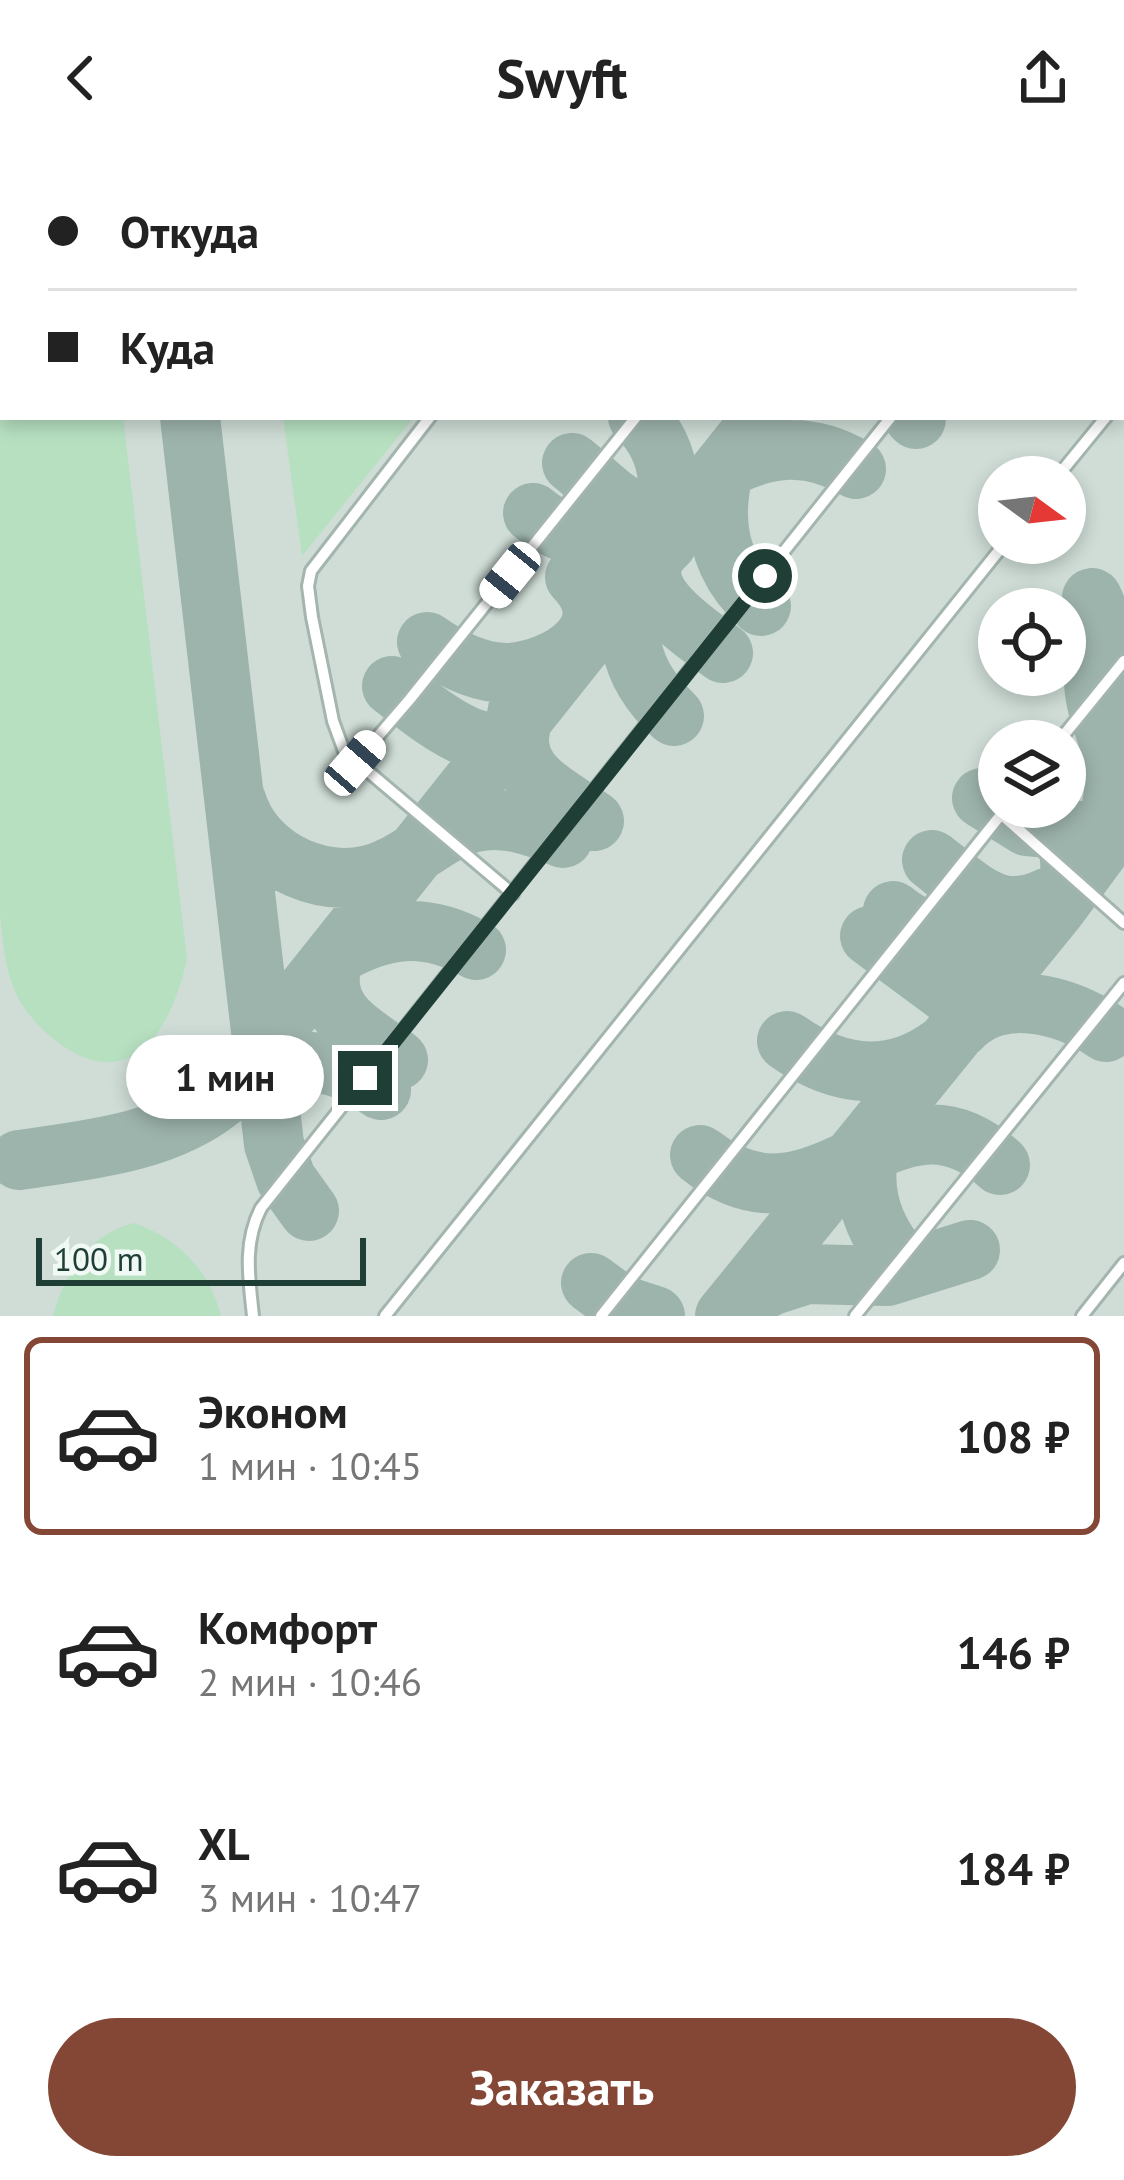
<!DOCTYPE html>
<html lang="ru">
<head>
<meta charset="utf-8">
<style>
	:root { --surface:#fff; --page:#f6f6f6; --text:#222; --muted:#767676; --line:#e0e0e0; --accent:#854735 }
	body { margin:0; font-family:"PT Sans",sans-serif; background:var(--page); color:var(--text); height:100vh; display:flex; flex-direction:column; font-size:45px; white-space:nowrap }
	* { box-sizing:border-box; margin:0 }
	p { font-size:39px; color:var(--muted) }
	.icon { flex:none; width:66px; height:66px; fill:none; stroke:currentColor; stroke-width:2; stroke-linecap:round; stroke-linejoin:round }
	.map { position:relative; height:1160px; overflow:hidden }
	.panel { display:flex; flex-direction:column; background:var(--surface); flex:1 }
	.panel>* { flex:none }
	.banner { position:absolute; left:0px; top:0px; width:1125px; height:264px; box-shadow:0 6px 18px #0003; display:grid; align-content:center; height:264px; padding:0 48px; background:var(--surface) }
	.needle { width:78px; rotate:105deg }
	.fabs { position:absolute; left:978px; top:300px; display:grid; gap:24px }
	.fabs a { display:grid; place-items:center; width:108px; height:108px; border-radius:50%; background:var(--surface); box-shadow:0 6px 18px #0003; font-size:60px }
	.scale { position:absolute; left:36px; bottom:30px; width:330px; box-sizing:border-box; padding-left:12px; border:6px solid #1f3f36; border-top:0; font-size:33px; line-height:42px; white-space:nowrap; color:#1f3f36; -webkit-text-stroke:9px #f1f9f5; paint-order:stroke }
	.end { position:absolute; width:54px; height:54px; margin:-27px; border:15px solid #1f3f36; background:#fff; box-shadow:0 0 0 6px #fff }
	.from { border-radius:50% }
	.bubble { position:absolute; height:84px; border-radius:42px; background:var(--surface); box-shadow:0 6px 18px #0003; font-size:39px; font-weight:800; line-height:84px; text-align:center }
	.car { position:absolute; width:36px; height:72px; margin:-36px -18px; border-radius:15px; box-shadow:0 0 9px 3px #0007; background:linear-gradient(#fff 24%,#345 0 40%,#fff 0 76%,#345 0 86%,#fff 0) }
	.banner b { display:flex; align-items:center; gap:42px; height:114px; font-size:45px }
	.banner b+b { border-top:3px solid var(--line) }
	.banner i { width:30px; height:30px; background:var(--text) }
	ul { padding:21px 0 0; list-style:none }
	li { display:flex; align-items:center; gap:36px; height:198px; margin:0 24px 18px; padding:0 24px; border:6px solid transparent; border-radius:18px }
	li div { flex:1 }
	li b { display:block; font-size:45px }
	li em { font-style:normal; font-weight:800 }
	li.on { border-color:var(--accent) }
	li>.icon { width:108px; height:108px; stroke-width:1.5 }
	.cta { display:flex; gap:24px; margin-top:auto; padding:24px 48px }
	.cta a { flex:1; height:138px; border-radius:72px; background:var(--accent); color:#fff; font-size:48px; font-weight:800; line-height:138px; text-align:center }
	header { display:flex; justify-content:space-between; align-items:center; height:156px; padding:0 48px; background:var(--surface); font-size:54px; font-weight:800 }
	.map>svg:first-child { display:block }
</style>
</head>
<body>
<header><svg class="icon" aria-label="back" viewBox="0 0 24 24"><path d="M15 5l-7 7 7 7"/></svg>Swyft<svg class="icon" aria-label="share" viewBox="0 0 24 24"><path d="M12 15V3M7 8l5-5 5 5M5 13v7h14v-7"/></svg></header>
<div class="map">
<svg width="1124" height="1160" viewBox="0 0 1124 1160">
	<rect width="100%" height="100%" fill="#e1ede7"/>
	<!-- built -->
	<path fill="#cfddd6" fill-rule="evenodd" d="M0 0H1124V1160H0ZM3 3H1122V261H3ZM999 321H1065V387H999ZM999 453H1065V519H999ZM999 585H1065V651H999Z"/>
	<!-- green -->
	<path fill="#b7e0c1" d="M0 0H91L3 3V261H123L187 803C175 860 140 935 71 895 50 883 30 863 18 842 5 816 3 788 0 759Z
		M248 0H623L248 3Z
		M283 261H414L302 400Z
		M134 1067C178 1082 210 1115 221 1160H53C64 1118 89 1078 134 1067Z"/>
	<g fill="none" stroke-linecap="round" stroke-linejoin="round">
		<!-- taxiway -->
		<path stroke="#9db4ac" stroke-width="60" d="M160 0V3
			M849 0 853 3
			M1105 0 1109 3
			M968 3 971 0
			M190 261 274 988 286 1023 309 1055
			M638 261C677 299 671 343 660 391
			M914 261 916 263
			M533 357C567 386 618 393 659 374 670 369 680 359 690 352 634 375 614 340 572 307
			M667 387C619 429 693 474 723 497
			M640 412C623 474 625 514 674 560
			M1092 442C1107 470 1094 494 1094 524 1094 547 1103 566 1109 587 1120 625 1113 662 1097 697
			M761 450C719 412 710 367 724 313 769 289 811 286 856 313
			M427 486C451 503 478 517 507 517 558 515 625 472 575 421
			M392 530C419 550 508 630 518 553
			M524 559C503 617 553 635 594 665
			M982 642 1027 670 1073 674
			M236 644C254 706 331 740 389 712 418 699 440 676 471 667 502 658 535 670 563 682
			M932 704C984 745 1006 770 1069 730 1072 704 1071 690 1056 668
			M893 755C934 788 987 794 1032 768
			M870 780 947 837 960 838 994 828C1001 790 1002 767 974 738
			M960 872C998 830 1065 848 1106 876
			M787 885C836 920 891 928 941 891
			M398 904C359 874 316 857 334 800 382 771 425 765 476 794
			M234 926C284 895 335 900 381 934
			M875 975C856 1026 869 1071 905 1110
			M700 999C820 1095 893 909 1000 1009
			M19 1004C87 994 165 987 220 943L763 261
			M591 1127 621 1149 655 1160
			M740 1147 770 1130 807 1118 887 1120 970 1094
			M725 1160 1057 751 1124 660"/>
		<defs>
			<path id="service" d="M637 3 639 0
				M841 3 843 0
				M1096 3 1099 0
				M1122 241 1124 238
				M430 261 311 415 308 430 312 461 333 565 344 595 513 738
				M1057 321 1106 261
				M1059 585 1124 505
				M355 607 410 543 636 261
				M1001 658 1124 767
				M253 1160C249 1122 243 1087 261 1052L891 261
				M385 1160 1005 387
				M601 1160 1007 651
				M855 1160 1124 827
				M1082 1160 1124 1107"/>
		</defs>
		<!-- service casing -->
		<use href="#service" stroke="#a3b5ae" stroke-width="16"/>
		<!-- service -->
		<use href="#service" stroke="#fff" stroke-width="10"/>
	</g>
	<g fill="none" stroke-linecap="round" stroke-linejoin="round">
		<!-- route -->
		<path stroke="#1f3f36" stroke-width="15" d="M365 922 765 420"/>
	</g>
</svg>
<div class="fabs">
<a><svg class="needle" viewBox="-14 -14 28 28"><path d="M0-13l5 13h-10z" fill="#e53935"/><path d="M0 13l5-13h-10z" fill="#767676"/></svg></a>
<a><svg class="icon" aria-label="locate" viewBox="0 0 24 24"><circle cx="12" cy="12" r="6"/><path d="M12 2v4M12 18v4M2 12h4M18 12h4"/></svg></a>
<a><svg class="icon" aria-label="layers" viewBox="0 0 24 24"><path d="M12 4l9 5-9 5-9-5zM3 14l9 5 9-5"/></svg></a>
</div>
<div class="scale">100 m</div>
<i class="end from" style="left:765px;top:420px"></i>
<i class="end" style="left:365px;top:922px"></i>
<div class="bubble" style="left:126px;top:879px;width:198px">1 мин</div>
<i class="car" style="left:510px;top:419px;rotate:219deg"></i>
<i class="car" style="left:355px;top:607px;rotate:41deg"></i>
<div class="banner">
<b><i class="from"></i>Откуда</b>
<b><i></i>Куда</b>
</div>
</div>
<section class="panel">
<ul>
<li class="on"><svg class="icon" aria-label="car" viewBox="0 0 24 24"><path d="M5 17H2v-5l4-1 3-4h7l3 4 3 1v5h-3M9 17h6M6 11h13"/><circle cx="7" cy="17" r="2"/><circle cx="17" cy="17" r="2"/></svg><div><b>Эконом</b><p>1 мин · 10:45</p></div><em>108 ₽</em></li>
<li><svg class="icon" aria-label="car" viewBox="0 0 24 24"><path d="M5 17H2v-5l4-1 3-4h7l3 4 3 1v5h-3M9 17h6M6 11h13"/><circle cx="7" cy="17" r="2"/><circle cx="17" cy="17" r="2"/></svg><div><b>Комфорт</b><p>2 мин · 10:46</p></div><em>146 ₽</em></li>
<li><svg class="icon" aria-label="car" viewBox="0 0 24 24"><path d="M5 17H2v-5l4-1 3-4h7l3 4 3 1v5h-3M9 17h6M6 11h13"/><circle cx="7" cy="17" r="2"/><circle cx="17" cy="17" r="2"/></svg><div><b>XL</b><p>3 мин · 10:47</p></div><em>184 ₽</em></li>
</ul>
<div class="cta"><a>Заказать</a></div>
</section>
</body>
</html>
